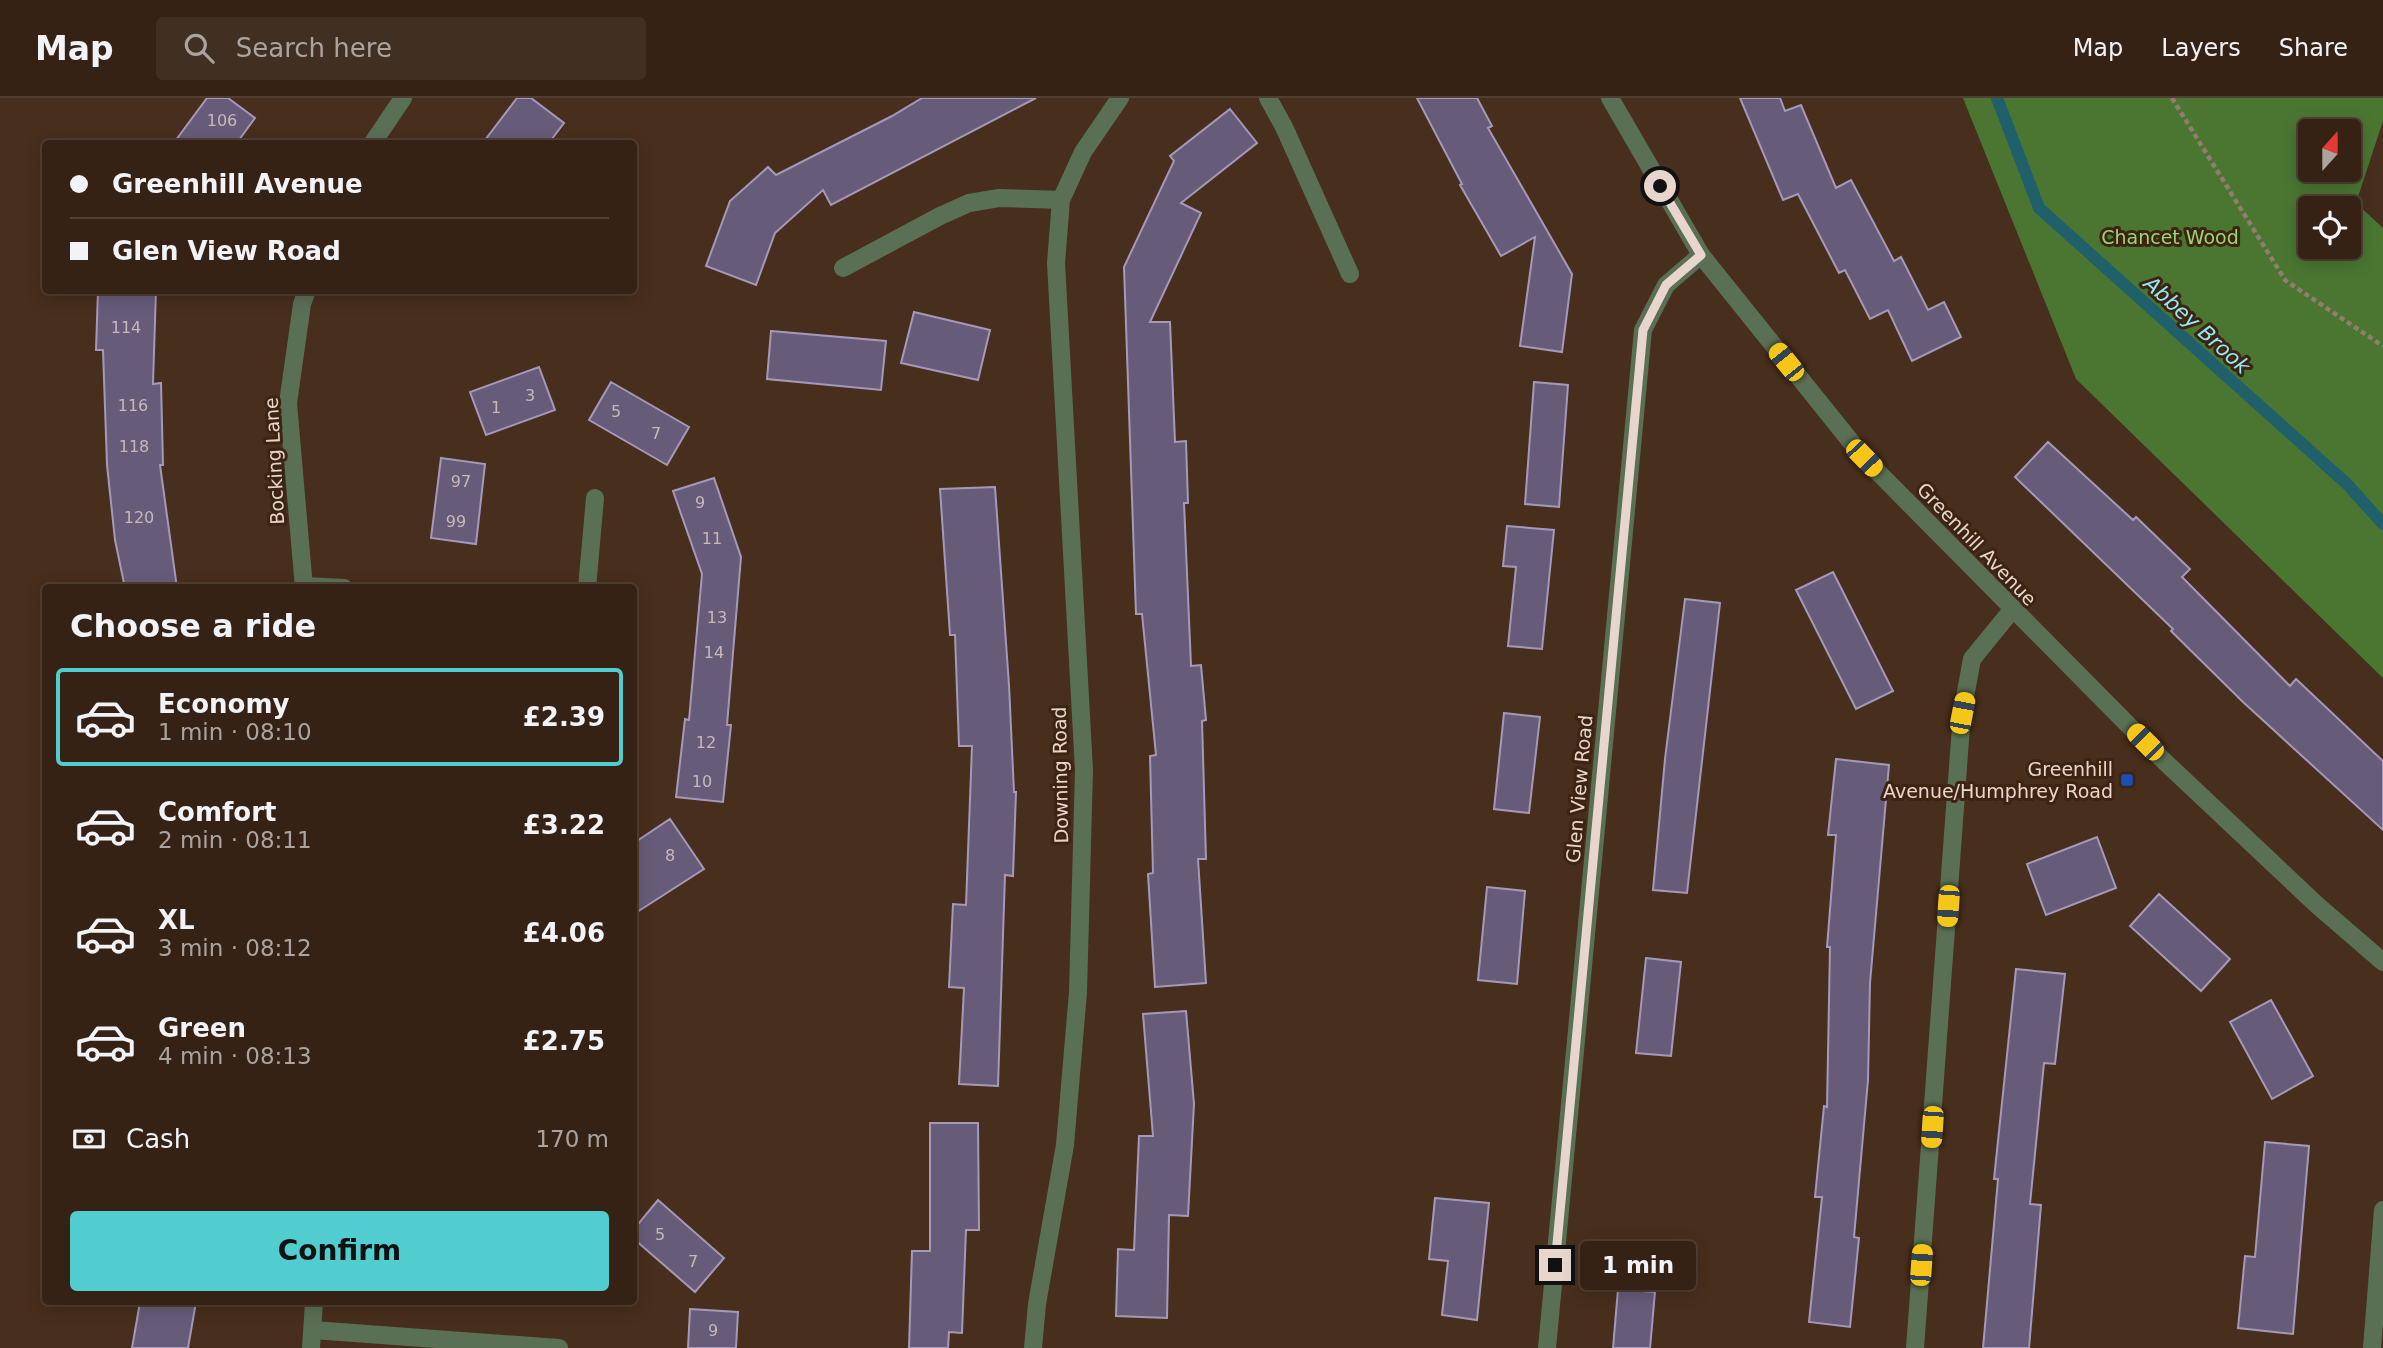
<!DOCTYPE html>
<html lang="en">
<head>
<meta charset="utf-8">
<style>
	:root { --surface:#362215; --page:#412f22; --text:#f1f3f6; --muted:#aaa4a0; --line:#503f34; --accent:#52cdcf }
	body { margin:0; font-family:"DejaVu Sans",sans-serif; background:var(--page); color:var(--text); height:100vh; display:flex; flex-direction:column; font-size:26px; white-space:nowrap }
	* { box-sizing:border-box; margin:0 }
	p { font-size:23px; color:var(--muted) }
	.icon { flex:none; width:38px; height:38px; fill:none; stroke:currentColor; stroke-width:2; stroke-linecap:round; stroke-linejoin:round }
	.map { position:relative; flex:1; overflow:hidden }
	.sheet { position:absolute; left:42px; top:486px; width:595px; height:721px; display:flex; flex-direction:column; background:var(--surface); border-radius:7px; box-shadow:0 4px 18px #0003,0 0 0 2px var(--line) }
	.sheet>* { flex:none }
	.top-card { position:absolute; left:42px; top:42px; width:595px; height:154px; border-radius:7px; box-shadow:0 4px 18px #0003,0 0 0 2px var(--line); display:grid; align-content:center; height:154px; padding:0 28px; background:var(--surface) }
	.needle { width:46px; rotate:21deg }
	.tools { position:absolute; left:2298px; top:21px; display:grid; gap:14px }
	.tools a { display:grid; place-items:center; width:63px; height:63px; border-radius:7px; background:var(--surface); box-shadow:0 4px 18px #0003,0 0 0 2px var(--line); font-size:35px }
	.end { position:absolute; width:32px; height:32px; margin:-16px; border:9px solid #e8d6cc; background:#111; box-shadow:0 0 0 4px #111 }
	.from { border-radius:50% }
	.bubble { position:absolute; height:49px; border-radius:7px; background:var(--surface); box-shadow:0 4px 18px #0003,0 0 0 2px var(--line); font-size:23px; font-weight:700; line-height:49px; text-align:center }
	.car { position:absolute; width:21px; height:42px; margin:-21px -10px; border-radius:9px; box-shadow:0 0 5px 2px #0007; background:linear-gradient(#f5c518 24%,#345 0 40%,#f5c518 0 76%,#345 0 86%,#f5c518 0) }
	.top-card b { display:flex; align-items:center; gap:24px; height:66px; font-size:26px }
	.top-card b+b { border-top:2px solid var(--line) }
	.top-card i { width:18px; height:18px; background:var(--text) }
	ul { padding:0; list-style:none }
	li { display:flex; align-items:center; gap:21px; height:98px; margin:0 14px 10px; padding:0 14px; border:4px solid transparent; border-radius:7px }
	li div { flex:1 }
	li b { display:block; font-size:26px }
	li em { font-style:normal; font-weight:700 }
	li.selected { border-color:var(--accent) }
	li>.icon { width:63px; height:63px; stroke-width:1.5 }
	h2 { padding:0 28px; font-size:32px; line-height:84px }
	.pay { display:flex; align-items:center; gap:18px; height:77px; padding:0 28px; font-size:26px }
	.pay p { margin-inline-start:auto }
	.action { display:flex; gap:14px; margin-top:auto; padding:14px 28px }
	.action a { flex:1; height:80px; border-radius:7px; background:var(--accent); color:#111; font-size:28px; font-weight:700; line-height:80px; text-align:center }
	header { display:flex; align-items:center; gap:42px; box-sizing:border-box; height:98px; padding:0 35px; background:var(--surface); border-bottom:2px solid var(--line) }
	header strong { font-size:33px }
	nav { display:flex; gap:38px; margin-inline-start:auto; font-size:24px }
	.search { width:490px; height:63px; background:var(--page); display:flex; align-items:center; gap:18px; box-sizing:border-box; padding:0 24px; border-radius:7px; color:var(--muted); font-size:26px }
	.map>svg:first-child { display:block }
</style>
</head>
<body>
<header>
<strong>Map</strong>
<div class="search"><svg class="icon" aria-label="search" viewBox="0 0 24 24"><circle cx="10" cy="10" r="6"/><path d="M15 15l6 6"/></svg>Search here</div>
<nav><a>Map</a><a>Layers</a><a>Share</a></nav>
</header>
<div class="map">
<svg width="2383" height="1250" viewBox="0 0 2383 1250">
	<rect width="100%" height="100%" fill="#482e1c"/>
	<!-- forest -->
	<path fill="#4a7632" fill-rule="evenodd" d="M1963 0H2383V23L2356 105 2383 130V580L2076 281ZM2310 33H2348V72H2310ZM2310 110H2348V149H2310Z"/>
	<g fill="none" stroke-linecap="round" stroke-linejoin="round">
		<!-- stream -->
		<path stroke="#1f606b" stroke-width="12" d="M1997 0 2039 110 2347 386 2383 426"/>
	</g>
	<!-- building -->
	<path fill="#665c7a" stroke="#a499b9" stroke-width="2" d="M207 0H228L255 20 236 46H173Z
		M517 0H531L564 25 548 46H482Z
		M922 0H1036L831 107 823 92 775 135 756 187 706 168 730 103 768 69 776 77 892 18Z
		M1417 0H1477L1492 28 1488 30 1572 176 1562 254 1520 248 1535 139 1501 158 1460 87 1462 86Z
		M1740 0H1780L1785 13 1801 7 1836 90 1851 82 1894 163 1901 159 1928 212 1944 204 1961 239 1912 263 1888 212 1870 221 1845 172 1839 175 1798 96 1783 102Z
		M1230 11 1257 45 1181 105 1201 115 1150 224H1170L1175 344 1186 343 1188 405H1184L1191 568 1201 567 1206 622 1202 623 1206 761H1198L1206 885 1155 889 1148 776 1153 775 1150 658 1156 657 1142 516H1136L1124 169 1174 63 1170 58Z
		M98 192H156L153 286 161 285 163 367H160L177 490H125L115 442 107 367 103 252H96Z
		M914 214 990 232 978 282 901 265Z
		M771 233 886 243 881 292 767 281Z
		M539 269 555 312 486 337 470 294Z
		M611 284 689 329 667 367 589 322Z
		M1534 284 1568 287 1559 409 1525 406Z
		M2048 344 2133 422 2136 419 2190 471 2182 479 2290 588 2296 581 2383 663V732L2243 604 2171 533 2173 531 2015 379Z
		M441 360 485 366 476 446 431 440Z
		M714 380 741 459 727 627H731L723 704 676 699 685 621 689 622 702 476 673 393Z
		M995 389 1009 587 1014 694H1016L1013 778 1005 777 998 988 959 986 964 890 949 889 953 806 966 807 972 648H959L955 537H950L940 391Z
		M1507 428 1554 432 1542 551 1508 548 1516 469 1503 468Z
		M1833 474 1893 593 1856 611 1796 492Z
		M1685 501 1720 505 1687 795 1653 792 1665 661Z
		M1504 615 1540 619 1529 715 1494 711Z
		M1836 661 1889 667 1870 885 1868 982 1854 1139 1859 1140 1850 1229 1809 1224 1822 1099H1815L1824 1008 1827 1009 1830 849H1827L1836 737H1828Z
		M670 721 704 771 634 816V745Z
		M2097 739 2116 790 2046 817 2027 766Z
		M1487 789 1525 793 1517 886 1478 882Z
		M2159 796 2230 861 2201 893 2130 828Z
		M1646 860 1681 864 1671 958 1636 955Z
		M2016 871 2065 876 2055 966 2044 965 2030 1106 2041 1107 2029 1250H1983L1998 1081H1994Z
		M2271 902 2313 978 2272 1001 2230 924Z
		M1186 913 1194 1006 1188 1118 1169 1117 1167 1220 1116 1218 1118 1151 1134 1152 1139 1038H1153L1143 916Z
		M930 1025H978L979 1132H966L962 1235 949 1234 948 1250H909L912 1153H930Z
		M2265 1044 2309 1048 2293 1236 2238 1230 2245 1158 2255 1159Z
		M1435 1100 1489 1105 1477 1222 1442 1217 1448 1163 1429 1161Z
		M658 1102 724 1160 695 1194 634 1141V1131Z
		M1618 1191 1655 1194 1650 1250H1613Z
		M140 1204H196L188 1250H132Z
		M690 1211 738 1214 736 1250H688Z"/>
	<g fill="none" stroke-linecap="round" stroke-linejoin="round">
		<!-- path -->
		<path stroke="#937d6f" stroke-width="4.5" stroke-dasharray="5 3.5" stroke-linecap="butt" d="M2172 0 2285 182 2383 248"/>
		<!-- service -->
		<path stroke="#5a7055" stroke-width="18" d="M1268 0 1284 29 1350 176"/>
		<!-- minor -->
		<path stroke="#5a7055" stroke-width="18" d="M843 170 940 118 969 105 999 100 1061 102 1083 54 1120 0
			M304 488 344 490
			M587 490 595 400
			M313 1232 559 1250
			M1033 1250 1037 1206 1065 1047 1078 894 1084 672 1056 165 1061 102
			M1547 1250 1643 232 1666 187 1701 157
			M1915 1250 1962 615 1972 561 2012 512
			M2372 1250 2383 1112"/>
		<!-- tertiary -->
		<path stroke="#5a7055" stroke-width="18" d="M1610 0 1701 157 1864 360 2164 663 2317 807 2383 864
			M372 46 403 0
			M304 490 288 305 302 206 307 192
			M311 1250 314 1204"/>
	</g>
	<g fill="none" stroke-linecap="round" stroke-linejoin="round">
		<!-- route -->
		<path stroke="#e8d6cc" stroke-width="9" d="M1555 1167 1643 232 1666 187 1701 157 1660 88"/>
	</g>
	<!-- markers -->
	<rect fill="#1a4fb4" stroke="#3d2412" stroke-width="2.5" x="2120" y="675" width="14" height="14" rx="3.5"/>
	<g text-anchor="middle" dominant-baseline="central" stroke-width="6" stroke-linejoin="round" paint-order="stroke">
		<!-- number labels -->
		<g font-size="16" fill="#c8b8b8">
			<text x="222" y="22">106</text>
			<text x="126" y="229">114</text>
			<text x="530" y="297">3</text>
			<text x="133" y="307">116</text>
			<text x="496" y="309">1</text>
			<text x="616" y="313">5</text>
			<text x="656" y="335">7</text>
			<text x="134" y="348">118</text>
			<text x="461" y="383">97</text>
			<text x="700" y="404">9</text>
			<text x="139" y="419">120</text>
			<text x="456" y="423">99</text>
			<text x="712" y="440">11</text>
			<text x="717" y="519">13</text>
			<text x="714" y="554">14</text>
			<text x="706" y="644">12</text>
			<text x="702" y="683">10</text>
			<text x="670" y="757">8</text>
			<text x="660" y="1136">5</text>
			<text x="693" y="1163">7</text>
			<text x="713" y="1232">9</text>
		</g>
		<!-- park labels -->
		<g font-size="19" fill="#98d678" stroke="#3d2412">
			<text x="2170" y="139">Chancet Wood</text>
		</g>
		<!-- street labels -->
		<g font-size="19" fill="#e8d6cc" stroke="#3d2412">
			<text transform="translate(274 363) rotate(-93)">Bocking Lane</text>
			<text transform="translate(1977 446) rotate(46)">Greenhill Avenue</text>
			<text transform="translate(1060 677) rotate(-91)">Downing Road</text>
			<text transform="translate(1579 691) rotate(-85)">Glen View Road</text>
		</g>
		<!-- poi labels -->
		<g font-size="19" fill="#e8d6cc" stroke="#3d2412" text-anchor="end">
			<text x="2113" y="671">Greenhill<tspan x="2113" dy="22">Avenue/Humphrey Road</tspan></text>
		</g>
		<!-- water labels -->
		<g font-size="21" font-style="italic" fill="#93e7f6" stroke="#3d2412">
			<text transform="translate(2197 227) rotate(42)">Abbey Brook</text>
		</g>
	</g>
</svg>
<div class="tools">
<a><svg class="needle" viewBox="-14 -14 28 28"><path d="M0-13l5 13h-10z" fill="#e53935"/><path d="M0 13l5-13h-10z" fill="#aaa4a0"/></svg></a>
<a><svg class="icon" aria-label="locate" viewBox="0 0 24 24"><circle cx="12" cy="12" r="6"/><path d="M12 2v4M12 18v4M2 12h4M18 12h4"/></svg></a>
</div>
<i class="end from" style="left:1660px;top:88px"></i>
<i class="end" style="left:1555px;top:1167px"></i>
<div class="bubble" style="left:1580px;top:1143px;width:116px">1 min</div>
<i class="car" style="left:1786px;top:264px;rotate:321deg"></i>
<i class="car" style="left:1864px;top:360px;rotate:136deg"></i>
<i class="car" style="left:1962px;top:615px;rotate:11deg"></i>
<i class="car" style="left:2145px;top:644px;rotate:315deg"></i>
<i class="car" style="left:1948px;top:808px;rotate:184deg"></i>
<i class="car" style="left:1932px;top:1029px;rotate:184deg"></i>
<i class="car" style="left:1921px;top:1167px;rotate:4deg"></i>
<div class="top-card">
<b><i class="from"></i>Greenhill Avenue</b>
<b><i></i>Glen View Road</b>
</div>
<section class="sheet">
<h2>Choose a ride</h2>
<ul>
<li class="selected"><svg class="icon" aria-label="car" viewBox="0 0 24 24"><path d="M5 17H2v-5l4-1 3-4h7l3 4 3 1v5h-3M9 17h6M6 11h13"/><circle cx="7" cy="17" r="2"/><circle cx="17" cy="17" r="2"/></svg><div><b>Economy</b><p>1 min · 08:10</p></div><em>£2.39</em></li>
<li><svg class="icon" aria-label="car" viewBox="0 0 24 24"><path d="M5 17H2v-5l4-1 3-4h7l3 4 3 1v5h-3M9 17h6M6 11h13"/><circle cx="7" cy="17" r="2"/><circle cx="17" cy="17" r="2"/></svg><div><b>Comfort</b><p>2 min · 08:11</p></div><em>£3.22</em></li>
<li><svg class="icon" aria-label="car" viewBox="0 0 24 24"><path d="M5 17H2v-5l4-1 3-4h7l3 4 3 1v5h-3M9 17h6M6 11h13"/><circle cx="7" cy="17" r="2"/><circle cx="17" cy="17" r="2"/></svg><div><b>XL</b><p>3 min · 08:12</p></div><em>£4.06</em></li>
<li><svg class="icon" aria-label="car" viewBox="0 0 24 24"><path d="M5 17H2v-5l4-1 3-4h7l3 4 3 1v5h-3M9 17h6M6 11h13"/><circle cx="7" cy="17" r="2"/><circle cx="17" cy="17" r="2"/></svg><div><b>Green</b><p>4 min · 08:13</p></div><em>£2.75</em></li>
</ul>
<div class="pay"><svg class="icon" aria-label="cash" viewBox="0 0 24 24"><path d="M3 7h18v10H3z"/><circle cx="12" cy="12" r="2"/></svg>Cash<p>170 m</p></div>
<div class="action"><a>Confirm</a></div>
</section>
</div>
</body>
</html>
